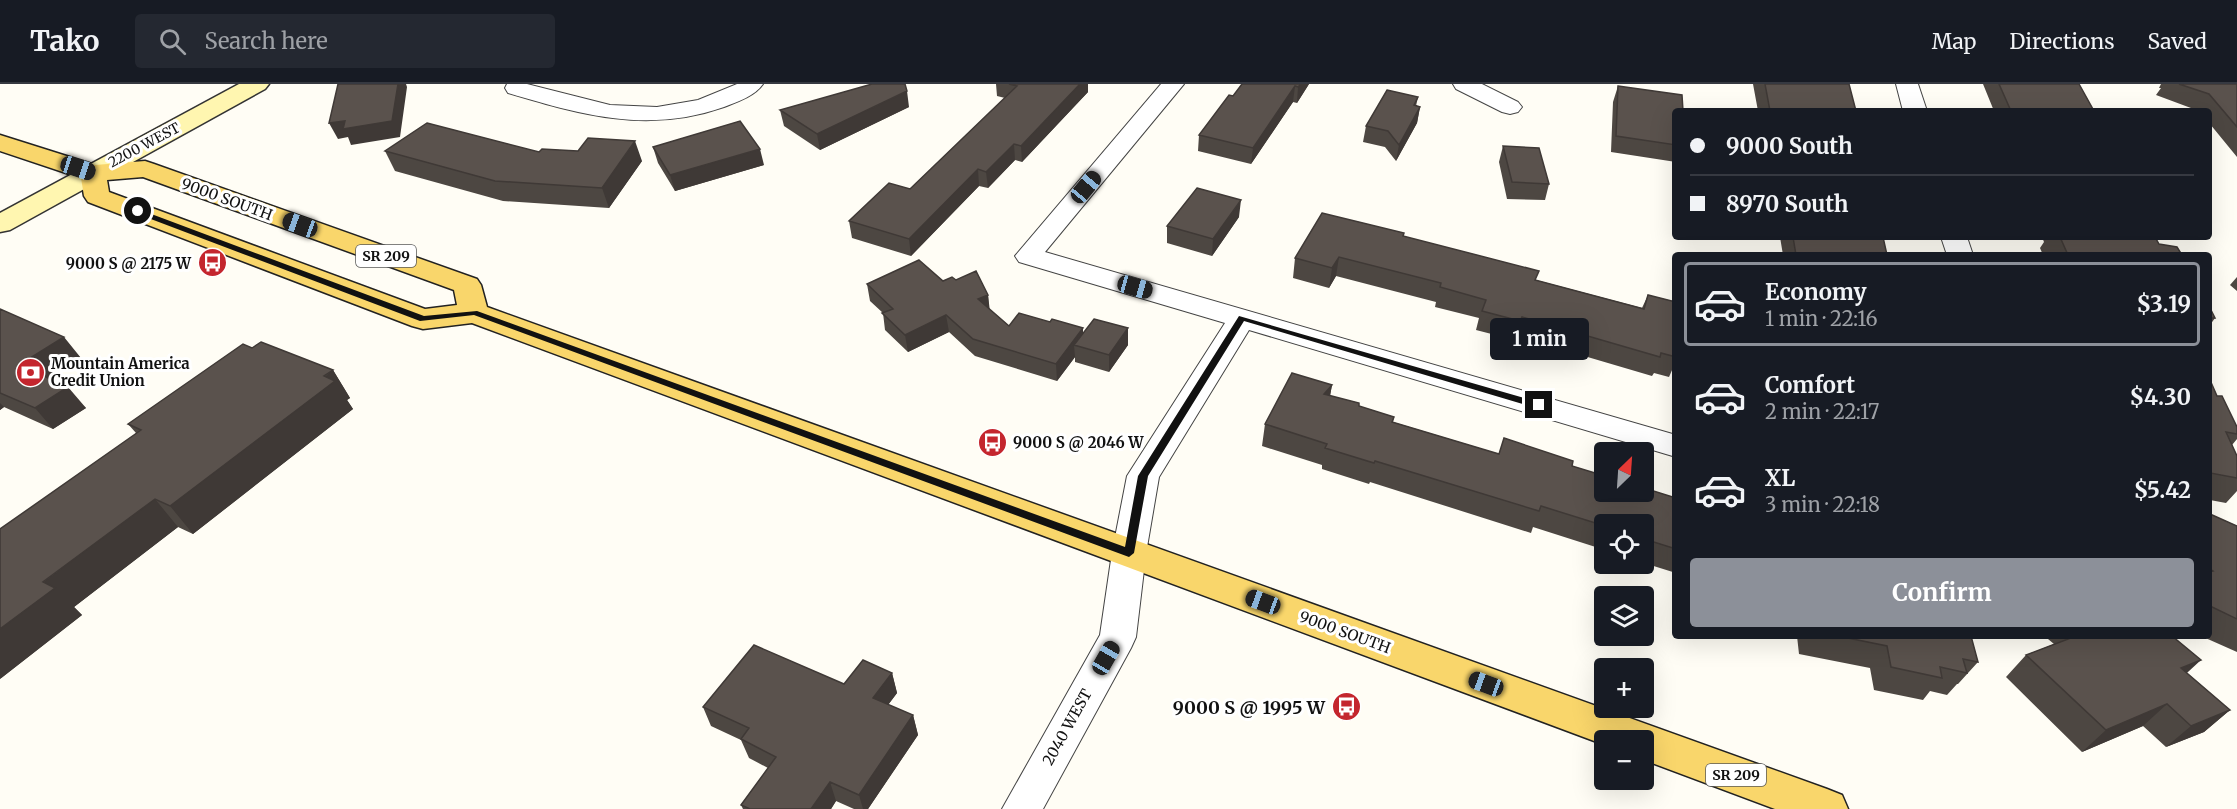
<!DOCTYPE html>
<html lang="en">
<head>
<meta charset="utf-8">
<style>
	:root { --surface:#171b24; --page:#242831; --text:#f1f3f6; --muted:#9ea1a6; --line:#363941; --accent:#8c9099 }
	body { margin:0; font-family:Merriweather,serif; background:var(--page); color:var(--text); height:100vh; display:flex; flex-direction:column; font-size:22px; white-space:nowrap }
	* { box-sizing:border-box; margin:0 }
	p { font-size:20px; color:var(--muted) }
	.icon { flex:none; width:33px; height:33px; fill:none; stroke:currentColor; stroke-width:2; stroke-linecap:round; stroke-linejoin:round }
	.map { position:relative; flex:1; overflow:hidden }
	.drawer { position:absolute; left:1672px; top:168px; width:540px; height:387px; display:flex; flex-direction:column; background:var(--surface); border-radius:6px; box-shadow:0 6px 24px #0002 }
	.drawer>* { flex:none }
	.top-card { position:absolute; left:1672px; top:24px; width:540px; height:132px; border-radius:6px; box-shadow:0 6px 24px #0002; display:grid; align-content:center; height:132px; padding:0 18px; background:var(--surface) }
	.needle { width:39px; rotate:25deg }
	.controls { position:absolute; left:1594px; top:358px; display:grid; gap:12px }
	.controls a { display:grid; place-items:center; width:60px; height:60px; border-radius:6px; background:var(--surface); box-shadow:0 6px 24px #0002; font-size:30px }
	.end { position:absolute; width:27px; height:27px; margin:-14px; border:8px solid #111; background:#fff; box-shadow:0 0 0 3px #fff }
	.from { border-radius:50% }
	.bubble { position:absolute; height:42px; border-radius:6px; background:var(--surface); box-shadow:0 6px 24px #0002; font-size:20px; font-weight:700; line-height:42px; text-align:center }
	.car { position:absolute; width:18px; height:36px; margin:-18px -9px; border-radius:8px; box-shadow:0 0 4px 2px #0007; background:linear-gradient(#222 24%,#8ab4d8 0 40%,#222 0 76%,#8ab4d8 0 86%,#222 0) }
	.top-card b { display:flex; align-items:center; gap:21px; height:57px; font-size:22px }
	.top-card b+b { border-top:2px solid var(--line) }
	.top-card i { width:15px; height:15px; background:var(--text) }
	ul { padding:10px 0 0; list-style:none }
	li { display:flex; align-items:center; gap:18px; height:84px; margin:0 12px 9px; padding:0 6px; border:3px solid transparent; border-radius:6px }
	li div { flex:1 }
	li b { display:block; font-size:22px }
	li em { font-style:normal; font-weight:700 }
	li.selected { border-color:var(--accent) }
	li>.icon { width:54px; height:54px; stroke-width:1.5 }
	.cta { display:flex; gap:12px; margin-top:auto; padding:12px 18px }
	.cta a { flex:1; height:69px; border-radius:6px; background:var(--accent); color:#fff; font-size:24px; font-weight:700; line-height:69px; text-align:center }
	header { display:flex; align-items:center; gap:36px; box-sizing:border-box; height:84px; padding:0 30px; background:var(--surface); border-bottom:2px solid var(--line) }
	header strong { font-size:28px }
	nav { display:flex; gap:33px; margin-inline-start:auto; font-size:21px }
	.search { width:420px; height:54px; background:var(--page); display:flex; align-items:center; gap:15px; box-sizing:border-box; padding:0 21px; border-radius:6px; color:var(--muted); font-size:22px }
	.map>svg:first-child { display:block }
</style>
</head>
<body>
<header>
<strong>Tako</strong>
<div class="search"><svg class="icon" aria-label="search" viewBox="0 0 24 24"><circle cx="10" cy="10" r="6"/><path d="M15 15l6 6"/></svg>Search here</div>
<nav><a>Map</a><a>Directions</a><a>Saved</a></nav>
</header>
<div class="map">
<svg width="2237" height="725" viewBox="0 0 2237 725">
	<rect width="100%" height="100%" fill="#fffdf5"/>
	<g fill="none" stroke-linecap="round" stroke-linejoin="round">
		<defs>
			<path id="street" d="M507 0H527L610 21 657 23 698 16 737 0H763C755 12 737 18 724 23 648 50 582 31 508 9L505 4Z
				M1161 0H1184L1045 168 1676 351V373L1249 246 1159 393 1146 469 1136 553 1131 564 1043 725H1002L1100 551 1112 469 1127 392 1225 239 1019 178 1015 172Z
				M1453 0H1482L1518 18 1522 23 1518 28 1510 30 1502 28 1456 5Z
				M1896 0H1918L1927 27H1903Z
				M1941 153H1967L1973 171H1947Z"/>
			<path id="secondary" d="M239 0H269L265 5 10 146 0 148V129Z"/>
			<path id="primary" d="M0 51 95 81 145 77 154 80 477 195 481 201 487 223 1827 705 1842 711 1848 725H1775L1644 676V657H1605V661L472 239 423 245 412 242 88 118 84 112 81 94 0 67ZM143 93 454 206 457 221 425 225 109 108 107 96Z"/>
		</defs>
		<!-- street casing -->
		<use href="#street" stroke="#444" stroke-width="2"/>
		<!-- secondary casing -->
		<use href="#secondary" stroke="#333" stroke-width="3"/>
		<!-- primary casing -->
		<use href="#primary" stroke="#222" stroke-width="3"/>
		<!-- street -->
		<use href="#street" fill="#fff" fill-rule="evenodd"/>
		<!-- secondary -->
		<use href="#secondary" fill="#fff6b0" fill-rule="evenodd"/>
		<!-- primary -->
		<use href="#primary" fill="#f9d66b" fill-rule="evenodd"/>
	</g>
	<!-- wall -->
	<path fill="#4d4742" d="M996 0H1088V8L1022 78 1015 76 988 104 979 102 911 172 852 154 849 137 910 105 1005 14 997 12Z
		M1242 0H1309L1297 19 1293 18 1251 80 1198 67 1199 51 1233 12Z
		M1753 0H1849L1856 27H1758Z
		M1983 0H2079L2094 27H1994Z
		M2161 0H2237V73L2210 40V27H2199L2156 11 2161 4H2159Z
		M1618 2 1676 27V78L1611 68 1613 18Z
		M1418 13 1416 22 1420 23 1417 39 1396 77 1385 63 1363 58 1366 42Z
		M909 23 820 66 784 42 780 26Z
		M1503 62 1549 100 1545 116 1507 115 1499 78Z
		M653 63 764 81 675 107 658 79Z
		M385 67 539 68 642 77 609 124 503 117 395 87Z
		M1239 133 1212 172 1167 159V142Z
		M1403 153 1536 196 1642 224 1648 211 1676 218V277L1669 293 1654 289 1652 292 1516 252 1515 256 1476 246 1479 234 1435 223 1436 218 1336 192 1329 204 1293 194 1295 174Z
		M1780 153H1883L1887 171H1783Z
		M2042 153H2155L2159 160 2182 171H2043L2040 164 2044 158Z
		M2237 193V207L2230 201Z
		M956 196 988 211 989 225 1009 242 1050 238 1083 244V249L1128 261 1109 288 1075 278V273L1057 297 975 272 949 248 908 268 885 246 883 229 870 217 867 200Z
		M2210 224 2215 234 2210 241Z
		M0 225 81 274 50 294 86 324 53 345 4 323 0 326Z
		M252 264 333 286 350 314 347 316 353 325 193 450 178 443 74 523 82 531 0 595 136 349 128 340Z
		M2210 296 2217 312 2237 343V355L2232 361 2237 372V407L2226 419 2210 416Z
		M1332 301 1330 312 1359 322 1394 333 1393 338 1499 370 1572 382 1676 414V489L1644 479V441H1605V466L1533 443 1531 449 1370 398 1369 400 1322 385V381L1262 362 1265 340Z
		M2210 430 2237 442V568L2201 552H2210Z
		M1797 552H1971L1978 578 1958 600H1957L1947 611 1930 607 1923 616 1874 606 1870 584 1799 570Z
		M2050 552H2172L2187 589 2230 626 2204 648 2166 663 2143 642 2082 668 2006 593 2026 571 2054 560 2048 555Z
		M892 589 897 609 888 621 913 631 918 651 868 725H854L836 717 831 725H743L741 721 768 684 749 674 741 656 711 642 703 623 844 600Z"/>
	<!-- shaded-wall -->
	<path fill="#3f3936" d="M398 0H406L407 3 400 53 351 61 348 53 338 55 329 39 345 37Z
		M1080 0H1088V8L1022 78 1021 62Z
		M1301 0H1309L1297 19 1298 3Z
		M1295 2 1293 18 1251 80 1253 64Z
		M907 7 909 23 820 66 817 50Z
		M1420 23 1417 39 1396 77 1399 61Z
		M635 57 642 77 609 124 602 104Z
		M1014 60 1015 76 988 104 986 88Z
		M760 65 764 81 675 107 670 91Z
		M978 85 979 102 911 172 909 155Z
		M1241 116 1239 133 1212 172 1213 155Z
		M1339 173 1336 192 1329 204 1332 184Z
		M988 211 990 228 978 215Z
		M946 231 949 248 908 268 905 251Z
		M1083 244V261H1074L1075 273 1057 297 1056 280Z
		M1128 244V261L1109 288V271Z
		M64 253 81 274 37 302 19 281Z
		M333 286 350 314 347 316 353 325 193 450 170 422Z
		M1332 301 1328 322 1324 310Z
		M68 303 86 324 53 345 35 324Z
		M0 319 4 323 0 326Z
		M155 415 178 443 74 523 82 531 0 595V545L43 498Z
		M2201 576 2176 599 2181 584Z
		M892 589 897 609 878 634 873 614Z
		M2167 620 2143 642 2082 668 2106 646Z
		M2230 626 2204 648 2166 663 2191 642Z
		M913 631 918 651 868 725H863L859 711Z
		M830 698 836 717 831 725H811Z"/>
	<!-- building -->
	<path fill="#5a524d" stroke="#3f3936" stroke-width="1.5" d="M338 0H398L392 37 343 45 345 37 329 39Z
		M872 0H905L907 7 817 50 780 26Z
		M1009 0H1080L1021 62 1014 60 986 88 978 85 909 155 849 137 889 99 910 105 1017 2Z
		M1242 0H1301L1298 3 1295 2 1253 64 1199 51 1229 11 1233 12Z
		M1765 0H1849L1856 27H1770Z
		M1999 0H2079L2094 27H2011Z
		M2179 0H2237V43L2209 10Z
		M1618 2 1682 11 1683 27H1676V61L1616 52Z
		M1387 6 1418 13 1414 21 1420 23 1399 61 1388 47 1366 42Z
		M740 37 760 65 670 91 653 63Z
		M427 39 539 68 542 65 578 67 588 54 635 57 602 104 495 97 385 67Z
		M1503 62 1539 64 1549 100 1512 98Z
		M1197 104 1241 116 1213 155 1167 142Z
		M1322 129 1404 149 1403 152 1539 187 1535 196 1644 225 1648 211 1676 218V273L1661 269 1660 273 1522 233 1520 237 1482 227 1486 216 1440 203 1441 199 1339 173 1332 184 1295 174Z
		M1793 153H1883L1887 171H1796Z
		M2060 153H2155L2159 160 2177 163 2182 171H2068Z
		M919 176 943 197 952 193 956 196 976 187 988 211 978 215 1009 242 1019 229 1050 238 1052 235 1083 244 1056 280 973 255 946 231 905 251 882 229 893 225 867 200Z
		M2210 224 2215 234H2210Z
		M0 225 64 253 19 281 68 303 35 324 0 309Z
		M1094 235 1128 244 1109 271 1074 261Z
		M261 258 333 286 324 292 335 297 170 422 155 415 43 498 55 504 0 545V445L141 346 128 340 243 260 252 264Z
		M1292 289 1332 301 1324 310 1359 319V322L1394 333 1392 338 1499 370 1504 354 1573 377 1572 382 1605 392V408H1644V404L1676 414V465L1644 455V441H1605V442L1541 422 1539 427 1375 377 1374 379 1325 364 1327 360 1265 340Z
		M2210 296 2217 312H2222L2237 343V350L2226 348 2237 372V394L2210 389Z
		M2210 430 2237 442V535L2210 522V488L2213 487 2210 485Z
		M1838 552H1971L1978 578 1963 575 1967 589 1940 583 1942 594 1891 583 1887 562Z
		M2076 552H2172L2201 576 2181 584 2230 626 2191 642 2167 620 2106 646 2026 571Z
		M754 561 844 600 863 576 892 589 873 614 913 631 859 711 830 698 811 725H750L741 721 776 673 741 655 749 644 703 623Z"/>
	<!-- route -->
	<path fill="#111" d="M138 125 424 232 477 227 1125 463 1138 392 1239 232 1542 319 1543 321 1539 325 1244 237 1148 392 1134 469 1129 473 474 231 420 237 135 129V126Z"/>
	<!-- icons -->
	<defs>
		<symbol id="bus-disc" viewBox="-11 -11 22 22"><circle r="9.5" fill="#c4262e" stroke="#fff"/><path d="M-5-6H5V4H4V6H2V4H-2V6H-4V4H-5ZM-3.5-4V0h7V-4ZM-3.5 1.2v1.5H-2V1.2ZM2 1.2v1.5H3.5V1.2Z" fill="#fff"/></symbol>
		<symbol id="bank-disc" viewBox="-11 -11 22 22"><circle r="9.5" fill="#c4262e" stroke="#fff"/><path d="M-6-4H6V4H-6ZM0-2.3a2.3 2.3 0 1 0 0 4.6a2.3 2.3 0 1 0 0-4.6Z" fill="#fff"/></symbol>
	</defs>
	<g fill-rule="evenodd">
		<use href="#bus-disc" x="196" y="162" width="33" height="33"/>
		<use href="#bank-disc" x="14" y="272" width="33" height="33"/>
		<use href="#bus-disc" x="976" y="342" width="33" height="33"/>
		<use href="#bus-disc" x="1330" y="606" width="33" height="33"/>
	</g>
	<g text-anchor="middle" dominant-baseline="central" stroke-width="6" stroke-linejoin="round" paint-order="stroke">
		<!-- far-street labels -->
		<g font-size="14" fill="#111" stroke="#fff">
			<text transform="translate(144 61) rotate(-28)">2200 WEST</text>
		</g>
		<!-- shield labels -->
		<g fill="#fff" stroke="#585858" stroke-width="1.5">
			<rect x="356" y="161" width="60" height="22" rx="4.5"/>
			<rect x="1706" y="680" width="60" height="22" rx="4.5"/>
		</g>
		<g font-size="14" font-weight="bold" fill="#111">
			<text x="386" y="172">SR 209</text>
			<text x="1736" y="691">SR 209</text>
		</g>
		<!-- street labels -->
		<g font-size="15" fill="#111" stroke="#fff">
			<text transform="translate(227 115) rotate(20)">9000 SOUTH</text>
			<text transform="translate(1345 548) rotate(20)">9000 SOUTH</text>
			<text transform="translate(1067 643) rotate(-61)">2040 WEST</text>
		</g>
		<!-- poi labels -->
		<g font-size="15" font-weight="bold" fill="#111" stroke="#fff" text-anchor="start">
			<text x="191" y="179" text-anchor="end">9000 S @ 2175 W</text>
			<text x="51" y="279">Mountain America<tspan x="51" dy="17">Credit Union</tspan></text>
			<text x="1013" y="358">9000 S @ 2046 W</text>
		</g>
		<!-- near-poi labels -->
		<g font-size="18" font-weight="bold" fill="#111" stroke="#fff" text-anchor="end">
			<text x="1325" y="623">9000 S @ 1995 W</text>
		</g>
	</g>
</svg>
<div class="controls">
<a><svg class="needle" viewBox="-14 -14 28 28"><path d="M0-13l5 13h-10z" fill="#e53935"/><path d="M0 13l5-13h-10z" fill="#9ea1a6"/></svg></a>
<a><svg class="icon" aria-label="locate" viewBox="0 0 24 24"><circle cx="12" cy="12" r="6"/><path d="M12 2v4M12 18v4M2 12h4M18 12h4"/></svg></a>
<a><svg class="icon" aria-label="layers" viewBox="0 0 24 24"><path d="M12 4l9 5-9 5-9-5zM3 14l9 5 9-5"/></svg></a>
<a>+</a>
<a>−</a>
</div>
<i class="end from" style="left:138px;top:127px"></i>
<i class="end" style="left:1539px;top:321px"></i>
<div class="bubble" style="left:1490px;top:234px;width:99px">1 min</div>
<i class="car" style="left:78px;top:84px;rotate:108deg"></i>
<i class="car" style="left:1086px;top:103px;rotate:40deg"></i>
<i class="car" style="left:300px;top:141px;rotate:290deg"></i>
<i class="car" style="left:1135px;top:203px;rotate:106deg"></i>
<i class="car" style="left:1263px;top:518px;rotate:290deg"></i>
<i class="car" style="left:1106px;top:574px;rotate:30deg"></i>
<i class="car" style="left:1486px;top:600px;rotate:290deg"></i>
<div class="top-card">
<b><i class="from"></i>9000 South</b>
<b><i></i>8970 South</b>
</div>
<section class="drawer">
<ul>
<li class="selected"><svg class="icon" aria-label="car" viewBox="0 0 24 24"><path d="M5 17H2v-5l4-1 3-4h7l3 4 3 1v5h-3M9 17h6M6 11h13"/><circle cx="7" cy="17" r="2"/><circle cx="17" cy="17" r="2"/></svg><div><b>Economy</b><p>1 min · 22:16</p></div><em>$3.19</em></li>
<li><svg class="icon" aria-label="car" viewBox="0 0 24 24"><path d="M5 17H2v-5l4-1 3-4h7l3 4 3 1v5h-3M9 17h6M6 11h13"/><circle cx="7" cy="17" r="2"/><circle cx="17" cy="17" r="2"/></svg><div><b>Comfort</b><p>2 min · 22:17</p></div><em>$4.30</em></li>
<li><svg class="icon" aria-label="car" viewBox="0 0 24 24"><path d="M5 17H2v-5l4-1 3-4h7l3 4 3 1v5h-3M9 17h6M6 11h13"/><circle cx="7" cy="17" r="2"/><circle cx="17" cy="17" r="2"/></svg><div><b>XL</b><p>3 min · 22:18</p></div><em>$5.42</em></li>
</ul>
<div class="cta"><a>Confirm</a></div>
</section>
</div>
</body>
</html>
